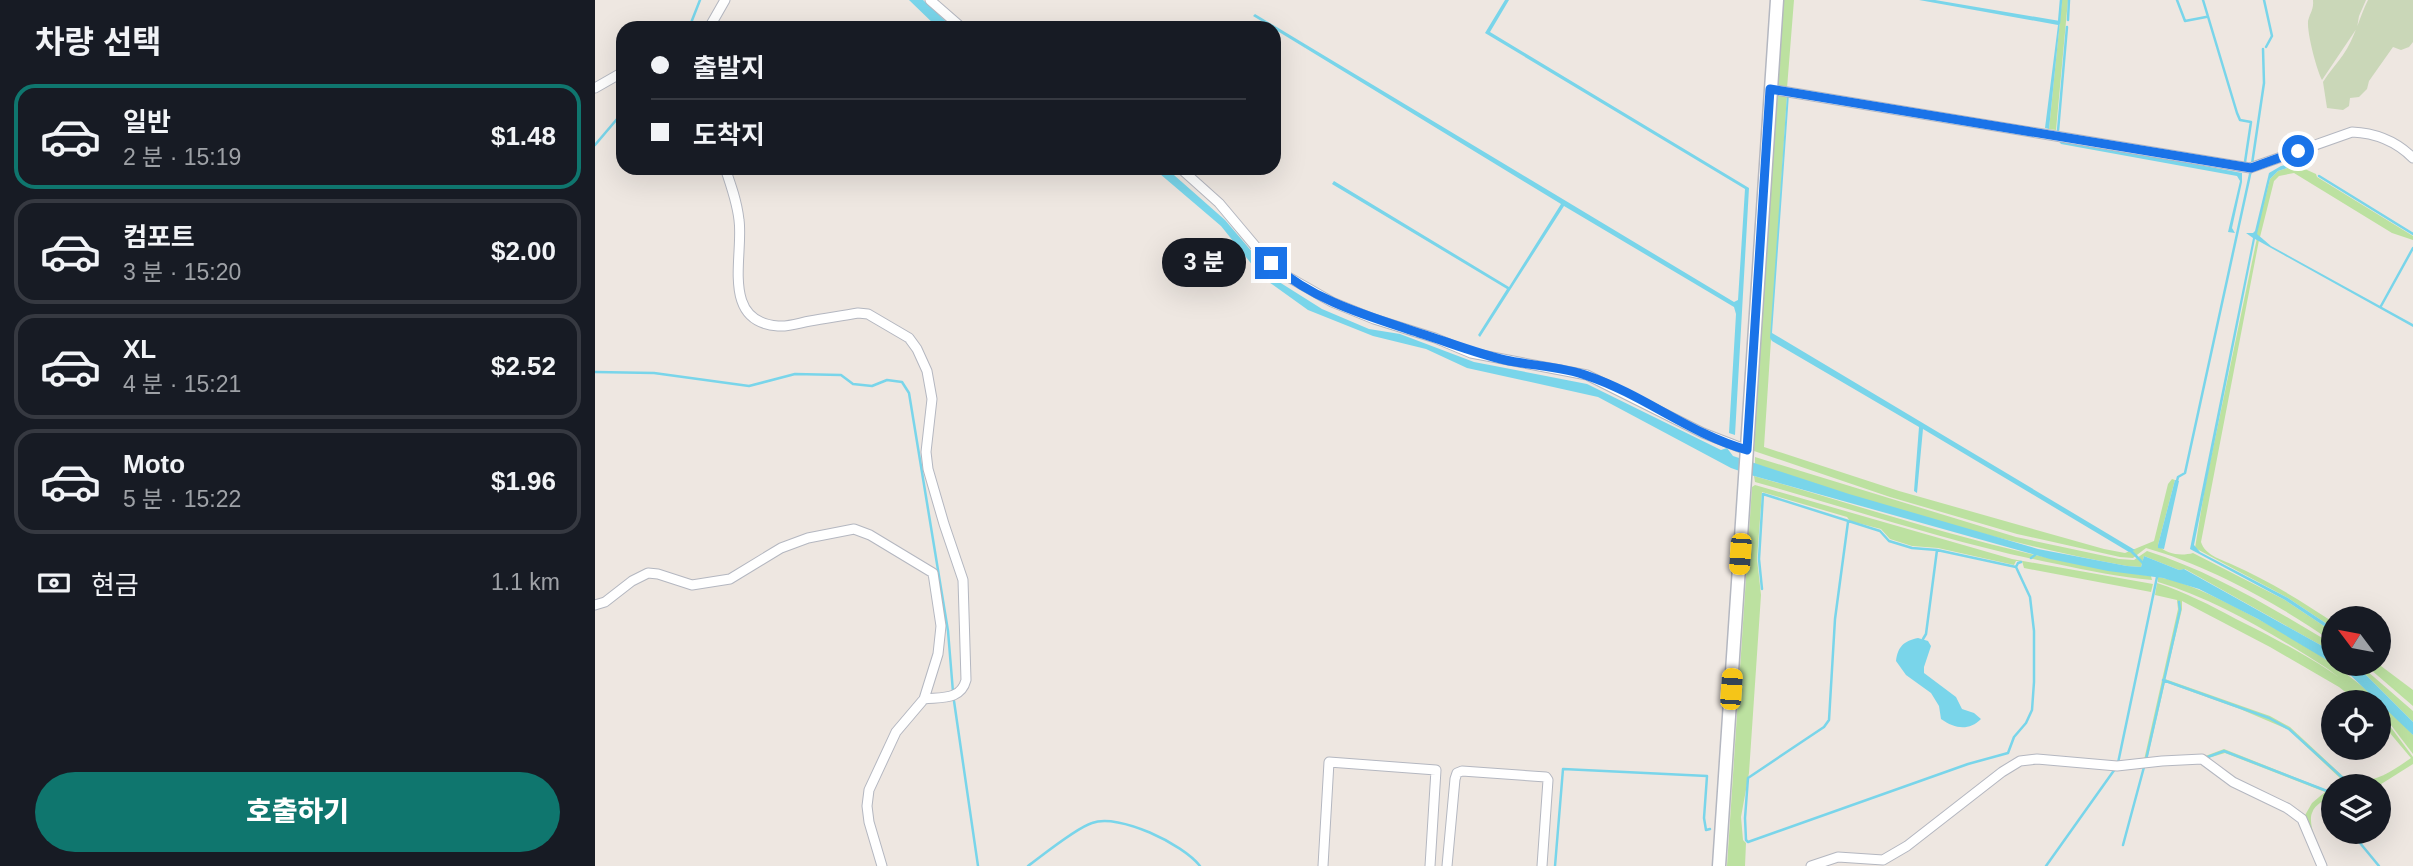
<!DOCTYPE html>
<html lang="ko">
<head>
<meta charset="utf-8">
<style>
	:root { --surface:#171b24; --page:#242831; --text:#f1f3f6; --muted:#9ea1a6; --line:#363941; --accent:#0f766e }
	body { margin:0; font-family:Helvetica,"Noto Sans KR",sans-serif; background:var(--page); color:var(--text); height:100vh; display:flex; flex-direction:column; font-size:26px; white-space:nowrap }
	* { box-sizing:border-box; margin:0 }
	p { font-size:23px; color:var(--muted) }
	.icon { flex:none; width:38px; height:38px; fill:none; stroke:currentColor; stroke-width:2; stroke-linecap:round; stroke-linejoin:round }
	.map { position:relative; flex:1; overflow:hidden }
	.side { display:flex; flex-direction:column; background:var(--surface); width:595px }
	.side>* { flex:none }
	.guide { position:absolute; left:21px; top:21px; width:665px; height:154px; border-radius:21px; box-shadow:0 7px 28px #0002; display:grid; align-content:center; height:154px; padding:0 35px; background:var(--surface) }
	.needle { width:46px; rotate:302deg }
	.controls { position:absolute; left:1726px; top:606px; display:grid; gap:14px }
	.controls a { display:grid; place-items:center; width:70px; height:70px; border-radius:50%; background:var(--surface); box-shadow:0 7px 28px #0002; font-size:35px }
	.end { position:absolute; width:32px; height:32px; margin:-16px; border:9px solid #1a73e8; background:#fff; box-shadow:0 0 0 4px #fff }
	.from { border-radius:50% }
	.bubble { position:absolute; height:49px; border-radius:24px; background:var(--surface); box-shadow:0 7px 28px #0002; font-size:23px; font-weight:800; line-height:49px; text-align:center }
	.car { position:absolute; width:21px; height:42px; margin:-21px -10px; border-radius:9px; box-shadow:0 0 5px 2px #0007; background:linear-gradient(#f5c518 24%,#345 0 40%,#f5c518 0 76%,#345 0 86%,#f5c518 0) }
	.guide b { display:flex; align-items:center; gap:24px; height:66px; font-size:26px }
	.guide b+b { border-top:2px solid var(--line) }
	.guide i { width:18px; height:18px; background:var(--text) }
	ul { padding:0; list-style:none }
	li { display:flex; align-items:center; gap:21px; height:105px; margin:0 14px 10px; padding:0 21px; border:4px solid var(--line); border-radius:21px }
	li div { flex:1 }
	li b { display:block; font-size:26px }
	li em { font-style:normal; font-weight:800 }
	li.on { border-color:var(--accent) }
	li>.icon { width:63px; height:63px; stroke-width:1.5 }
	h2 { padding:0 35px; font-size:32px; line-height:84px }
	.pay { display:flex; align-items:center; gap:18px; height:77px; padding:0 35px; font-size:26px }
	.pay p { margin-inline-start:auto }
	.primary-button { display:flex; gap:14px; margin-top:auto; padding:14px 35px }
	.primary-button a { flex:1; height:80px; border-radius:42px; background:var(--accent); color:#fff; font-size:28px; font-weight:800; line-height:80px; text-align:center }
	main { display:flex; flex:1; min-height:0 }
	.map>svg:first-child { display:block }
</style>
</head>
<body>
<main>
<section class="side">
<h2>차량 선택</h2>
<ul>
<li class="on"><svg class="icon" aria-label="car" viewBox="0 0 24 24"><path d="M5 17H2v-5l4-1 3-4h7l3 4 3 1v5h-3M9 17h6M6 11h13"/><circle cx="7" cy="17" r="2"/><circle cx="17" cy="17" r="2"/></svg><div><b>일반</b><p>2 분 · 15:19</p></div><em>$1.48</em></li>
<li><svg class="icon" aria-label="car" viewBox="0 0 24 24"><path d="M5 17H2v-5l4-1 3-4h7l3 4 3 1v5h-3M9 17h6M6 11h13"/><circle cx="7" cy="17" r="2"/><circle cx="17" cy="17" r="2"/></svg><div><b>컴포트</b><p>3 분 · 15:20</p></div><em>$2.00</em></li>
<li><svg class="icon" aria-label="car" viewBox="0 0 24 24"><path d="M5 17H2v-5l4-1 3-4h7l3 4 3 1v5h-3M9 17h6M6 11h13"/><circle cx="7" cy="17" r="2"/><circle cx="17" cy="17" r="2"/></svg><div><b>XL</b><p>4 분 · 15:21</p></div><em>$2.52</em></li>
<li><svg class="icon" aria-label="car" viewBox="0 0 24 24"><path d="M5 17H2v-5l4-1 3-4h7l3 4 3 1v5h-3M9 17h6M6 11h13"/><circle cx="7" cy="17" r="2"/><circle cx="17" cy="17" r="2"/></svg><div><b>Moto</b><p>5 분 · 15:22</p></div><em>$1.96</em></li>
</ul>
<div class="pay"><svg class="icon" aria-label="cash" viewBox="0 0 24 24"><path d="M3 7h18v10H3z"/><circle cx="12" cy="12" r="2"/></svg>현금<p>1.1 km</p></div>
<div class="primary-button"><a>호출하기</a></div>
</section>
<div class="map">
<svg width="1818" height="866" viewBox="0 0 1818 866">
	<rect width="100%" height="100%" fill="#eee7e1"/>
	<!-- green -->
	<path fill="#bce1a0" d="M1188 0H1199L1192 88 1182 86Z
		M1467 0H1473L1461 130 1454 129Z
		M1184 92 1192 94 1169 447 1304 491 1509 549 1530 553 1559 541 1573 484 1577 479 1580 480 1563 545C1572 555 1587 556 1598 553L1690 600 1738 632V642C1683 604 1615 566 1551 548L1538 558 1525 557 1422 534 1295 497 1159 451 1181 95Z
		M1701 165 1721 174 1722 177 1818 236V240L1797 233 1699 173 1684 176 1679 181 1665 237 1661 234 1675 179 1683 171Z
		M1662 238 1664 240 1606 542C1610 555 1625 559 1636 564 1672 580 1705 600 1738 622V628L1693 598 1600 548 1610 487Z
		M1160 457 1421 537 1524 559 1539 560 1552 551C1615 571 1672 605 1729 639L1738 646V652L1590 569 1584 570 1549 556 1546 567 1532 566C1408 544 1279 504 1160 464Z
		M1159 476C1290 513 1421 559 1556 576L1557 580C1525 577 1494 571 1462 564 1359 544 1261 510 1160 482Z
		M1160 485 1417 559 1558 584 1556 592 1429 568 1427 561H1421L1419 565 1343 548 1317 546 1295 539 1286 529 1255 521 1252 517 1167 492 1162 559 1166 595 1154 773 1146 817 1148 840 1151 843 1150 866H1132L1157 487Z
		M1563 577C1592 582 1618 596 1644 609 1708 642 1770 680 1818 735V754L1783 708V702C1773 702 1742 675 1730 667 1678 634 1622 600 1563 582Z
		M1562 583C1590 592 1615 605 1641 619 1687 642 1736 667 1775 702H1763L1744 687 1675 647 1587 601V609L1570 679 1675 716 1695 727 1752 780C1778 785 1796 772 1816 758L1783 719V710L1818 757V764L1783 786H1740L1747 780 1694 730 1645 709 1570 682 1552 760H1549L1583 609 1582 600 1560 595Z
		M1756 663 1764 664 1818 711V722L1772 676Z
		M1768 663H1782L1818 690V706Z
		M1629 749 1732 790 1738 787V795C1730 800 1720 804 1717 813 1712 824 1726 856 1732 866H1728L1709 817 1717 803 1730 792 1630 753 1610 759 1605 758Z"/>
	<!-- cemetery -->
	<path fill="#cad7b8" d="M1718 0H1771L1764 16 1762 28 1727 80C1722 71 1712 34 1713 21 1715 13 1719 9 1718 0Z
		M1773 0H1818V42L1814 47 1806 50 1798 47 1774 81 1772 89 1764 97 1755 98 1754 106 1748 110 1732 108 1728 82C1734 72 1741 65 1748 55 1760 38 1764 18 1773 0Z"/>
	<!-- water -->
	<path fill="#79d5ea" d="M314 0H328L358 28H343Z
		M910 0H914L895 32 1154 188 1140 435 1134 433 1141 314 1139 307 969 206 885 337 883 335 912 289 737 184 739 181 914 287 966 204 658 16 660 14 1139 302 1143 300 1150 189 890 33Z
		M1324 0H1340L1465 21 1454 129 1450 128 1463 25Z
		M1192 94H1194L1177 333 1540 550 1534 552 1328 429 1322 493 1319 491 1324 427 1177 341 1175 338Z
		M1461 138 1647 173V182L1637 228 1640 233 1633 232 1645 181 1642 176 1466 144Z
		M1700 163 1701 165 1683 171 1675 179 1662 234 1676 246 1818 324V327L1660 239 1599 545 1605 552 1693 598 1738 628V632L1690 600 1595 549 1658 238 1651 233H1658L1660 231 1674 173 1686 166Z
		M558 168H571L630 220 681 280 727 309 774 329 805 334 879 362 992 384 1126 450 1132 448 1138 456 1254 494 1443 549 1532 566 1546 567 1549 556 1584 570 1589 569 1738 652V663H1756L1772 676 1818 722V735L1752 672 1663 619 1604 589 1568 578 1513 571 1455 559 1159 476 1136 468 1003 397 872 368 831 349 778 336 713 310 667 277 626 226Z
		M1580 480 1584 481 1569 549 1563 548V545Z
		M1323 638 1333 641 1336 646 1329 667V673L1361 697 1367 709 1379 713 1386 719C1374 731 1360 729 1346 719L1344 706 1336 693 1311 675 1301 661C1303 646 1309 641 1323 638Z"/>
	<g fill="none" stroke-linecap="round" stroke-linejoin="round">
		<!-- stream -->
		<path stroke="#79d5ea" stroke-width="2.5" d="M1582 0 1590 21 1611 17
			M1608 0 1642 113 1645 120 1656 122 1650 162
			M1669 0 1677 36 1671 47
			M1473 20 1474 0
			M1464 23 1466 0
			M94 28 105 0
			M1463 131 1472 27
			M0 145 28 112
			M1657 164 1669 83 1668 49
			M1724 176 1818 234
			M1786 306 1818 248
			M0 372 59 373 154 386 200 374 246 375 258 384 277 386 292 380 307 382 314 393 353 631 358 692
			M1582 481 1583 477 1590 473 1656 170
			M1253 522 1240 619 1234 720 1229 727 1153 778 1150 818 1151 840 1153 842 1373 764 1413 753 1419 737 1431 723 1437 710 1439 682V631L1435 597 1421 567 1423 563 1426 562
			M1534 549 1549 564
			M1436 558 1440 555
			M1167 589 1164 559 1168 494 1285 531 1294 541 1317 548 1342 550 1421 567
			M1328 639 1331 634 1342 550
			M1568 680 1674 718 1694 729 1750 780 1743 786
			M359 701 383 866
			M1610 758 1629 751 1732 791 1738 788
			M1551 760 1585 610 1584 602
			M1523 763 1562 577
			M1761 831 1765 843 1784 866
			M1528 845 1549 767
			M433 866C448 855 481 828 497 823 524 813 588 844 605 866
			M960 866 968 769 1112 776 1109 818 1111 830 1115 829
			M1451 866 1520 769"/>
		<defs>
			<path id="street" d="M335 0 367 28
				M114 28 130 0
				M0 88 28 72
				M1175 89 1655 168 1757 132C1781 133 1801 141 1818 158
				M130 168C136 185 142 202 144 220 149 255 125 322 183 326 194 327 204 323 215 321 231 318 247 316 263 313L273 314 314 338 322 349 332 371 337 399 331 452 333 469 349 524 368 580 371 680C366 700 347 697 329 699
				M585 168 624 203 661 247 688 274 737 302 779 319 840 338 876 353 992 375 1108 433 1152 450
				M0 605 10 602 37 581 53 573 63 574 97 585 135 579 186 548 213 538 259 529 275 535 338 573 346 626 343 654 329 699 301 732 274 790 272 806 274 822 287 866
				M728 866 734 762 841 770 835 866
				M852 866 860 779 862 773 867 771 951 777 953 780 947 866
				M1216 866 1243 857 1288 860 1312 846 1407 772 1425 761 1442 759 1522 766 1567 761 1607 759 1638 782 1692 808 1707 819 1727 866"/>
			<path id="secondary" d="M1124 866 1182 0"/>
		</defs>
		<!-- street casing -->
		<use href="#street" stroke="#b4b7c0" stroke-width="11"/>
		<!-- secondary casing -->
		<use href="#secondary" stroke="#b4b7c0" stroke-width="15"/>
		<!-- street -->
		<use href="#street" stroke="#fff" stroke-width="9"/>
		<!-- secondary -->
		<use href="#secondary" stroke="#fff" stroke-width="12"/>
	</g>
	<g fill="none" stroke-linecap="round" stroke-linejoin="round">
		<!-- route -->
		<path stroke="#1a73e8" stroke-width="9" d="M676 263C719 301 770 315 824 333 853 342 880 353 910 360 937 366 967 366 993 376 1049 395 1095 434 1152 450L1175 89 1656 168 1703 151"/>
	</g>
</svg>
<div class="controls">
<a><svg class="needle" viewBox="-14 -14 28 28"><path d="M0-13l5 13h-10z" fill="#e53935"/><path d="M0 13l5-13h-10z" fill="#9ea1a6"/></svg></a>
<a><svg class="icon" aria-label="locate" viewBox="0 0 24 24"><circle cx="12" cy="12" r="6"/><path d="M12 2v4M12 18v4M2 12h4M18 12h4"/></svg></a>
<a><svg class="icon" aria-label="layers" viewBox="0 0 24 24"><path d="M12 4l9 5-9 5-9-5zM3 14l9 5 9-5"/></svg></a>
</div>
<i class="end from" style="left:1703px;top:151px"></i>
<i class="end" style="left:676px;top:263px"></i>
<div class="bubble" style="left:567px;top:238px;width:84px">3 분</div>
<i class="car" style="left:1145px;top:554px;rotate:184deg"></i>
<i class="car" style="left:1136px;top:689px;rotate:4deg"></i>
<div class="guide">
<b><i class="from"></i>출발지</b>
<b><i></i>도착지</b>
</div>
</div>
</main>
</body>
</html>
